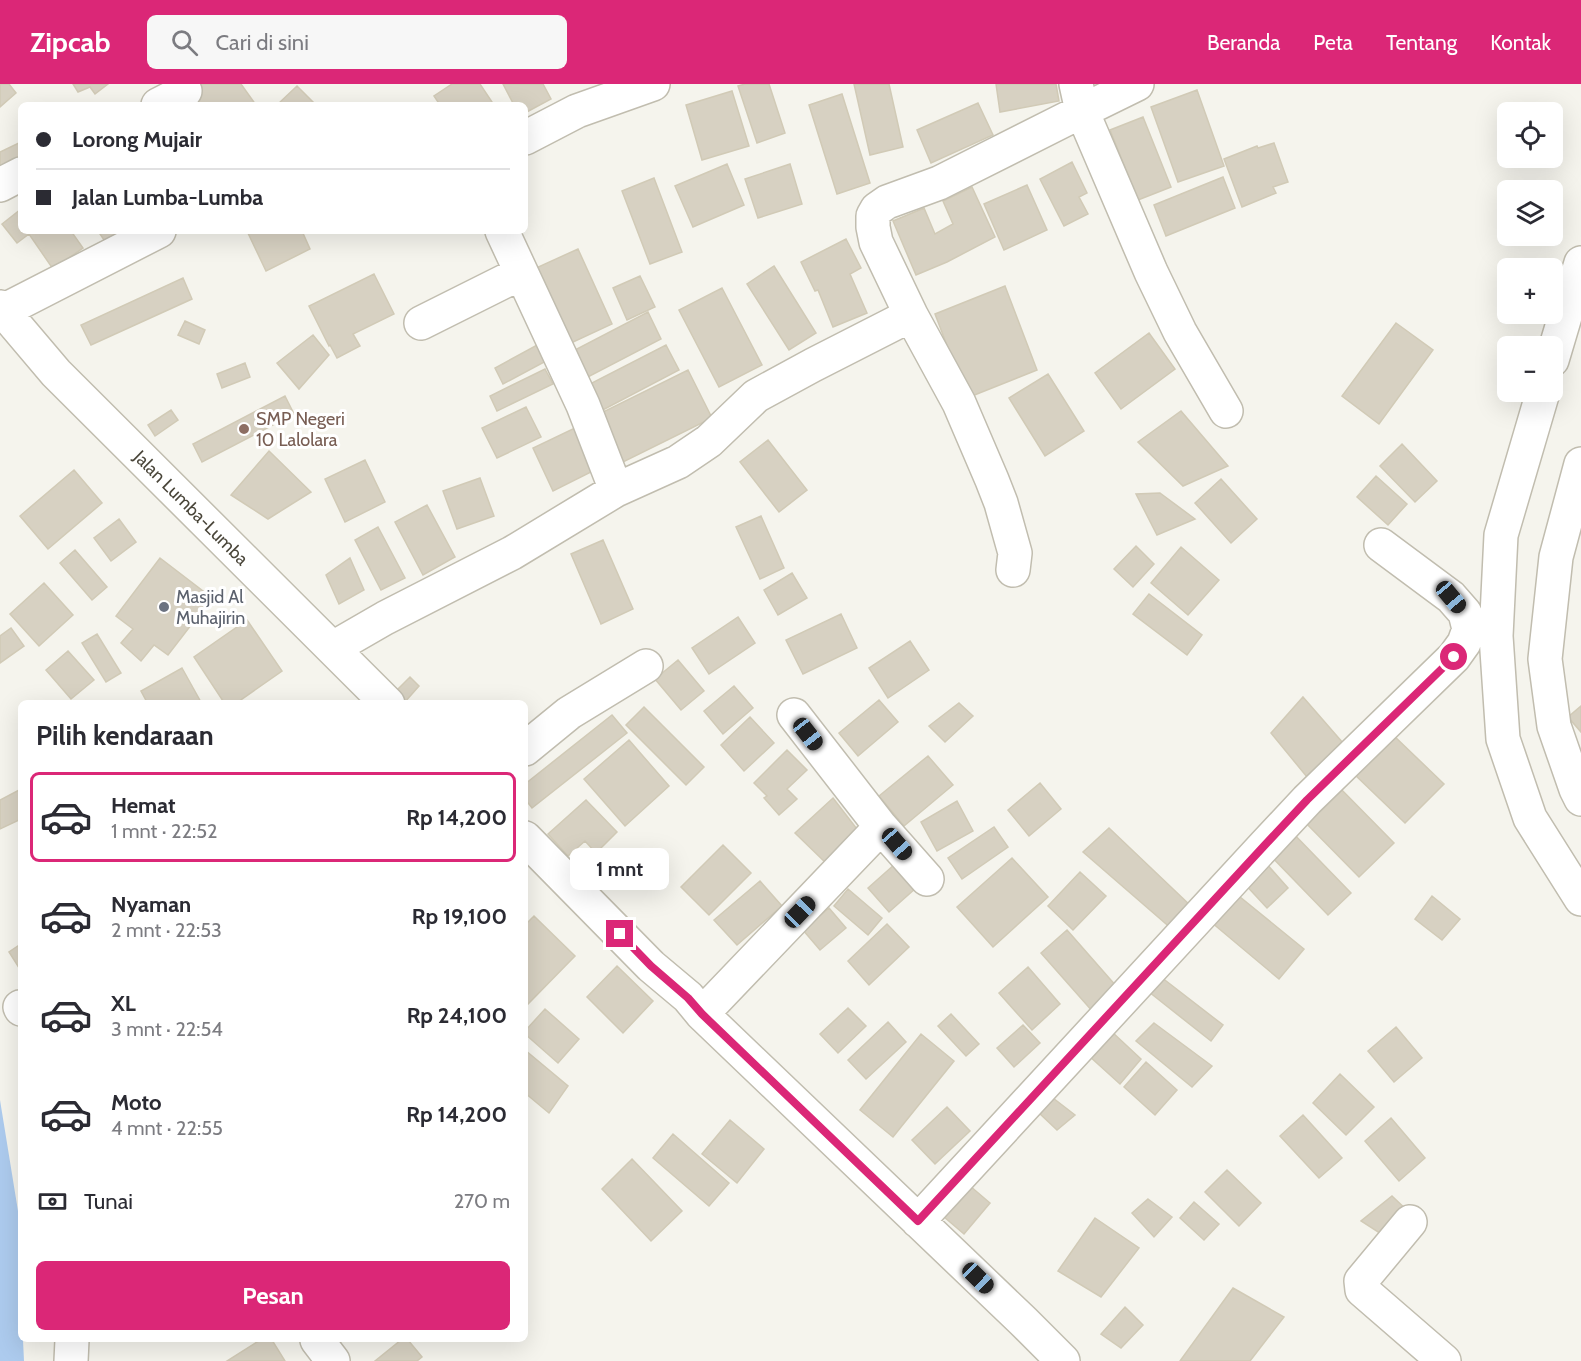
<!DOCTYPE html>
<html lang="id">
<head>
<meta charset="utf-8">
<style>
	:root { --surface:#fff; --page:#f7f7f7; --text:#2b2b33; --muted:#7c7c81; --line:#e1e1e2; --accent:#db2777 }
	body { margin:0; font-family:Cabin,sans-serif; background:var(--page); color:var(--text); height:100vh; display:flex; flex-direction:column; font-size:22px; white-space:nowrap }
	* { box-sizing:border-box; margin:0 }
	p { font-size:20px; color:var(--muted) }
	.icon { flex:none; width:33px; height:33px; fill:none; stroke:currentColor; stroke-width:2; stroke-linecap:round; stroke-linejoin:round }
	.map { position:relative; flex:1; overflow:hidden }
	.details { position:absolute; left:18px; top:616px; width:510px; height:642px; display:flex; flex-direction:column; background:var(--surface); border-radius:9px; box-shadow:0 6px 24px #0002 }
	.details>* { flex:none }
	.banner { position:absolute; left:18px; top:18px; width:510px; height:132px; border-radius:9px; box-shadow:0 6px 24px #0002; display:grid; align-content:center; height:132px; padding:0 18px; background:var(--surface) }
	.tools { position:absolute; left:1497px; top:18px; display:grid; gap:12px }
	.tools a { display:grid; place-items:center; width:66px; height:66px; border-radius:9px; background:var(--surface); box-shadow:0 6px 24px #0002; font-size:30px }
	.end { position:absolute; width:27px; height:27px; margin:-14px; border:8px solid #db2777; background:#fff; box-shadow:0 0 0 3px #fff }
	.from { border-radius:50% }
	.bubble { position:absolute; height:42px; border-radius:9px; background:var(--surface); box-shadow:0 6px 24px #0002; font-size:20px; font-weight:800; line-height:42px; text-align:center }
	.car { position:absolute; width:18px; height:36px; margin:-18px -9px; border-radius:8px; box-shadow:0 0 4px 2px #0007; background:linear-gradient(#222 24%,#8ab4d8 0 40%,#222 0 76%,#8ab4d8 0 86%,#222 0) }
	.banner b { display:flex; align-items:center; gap:21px; height:57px; font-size:22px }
	.banner b+b { border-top:2px solid var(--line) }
	.banner i { width:15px; height:15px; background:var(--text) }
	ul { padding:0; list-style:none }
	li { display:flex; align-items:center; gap:18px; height:90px; margin:0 12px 9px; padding:0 6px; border:3px solid transparent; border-radius:9px }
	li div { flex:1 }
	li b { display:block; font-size:22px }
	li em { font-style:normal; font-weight:800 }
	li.active { border-color:var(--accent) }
	li>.icon { width:54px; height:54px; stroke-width:1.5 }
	h2 { padding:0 18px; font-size:27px; line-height:72px }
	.pay { display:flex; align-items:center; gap:15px; height:66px; padding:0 18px; font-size:22px }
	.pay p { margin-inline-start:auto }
	.primary-button { display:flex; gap:12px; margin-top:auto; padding:12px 18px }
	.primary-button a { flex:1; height:69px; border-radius:9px; background:var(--accent); color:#fff; font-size:24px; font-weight:800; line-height:69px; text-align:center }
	header { display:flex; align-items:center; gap:36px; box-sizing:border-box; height:84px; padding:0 30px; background:var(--accent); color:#fff }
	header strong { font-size:28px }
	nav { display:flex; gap:33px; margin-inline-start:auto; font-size:21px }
	.search { width:420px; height:54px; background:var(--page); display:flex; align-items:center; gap:15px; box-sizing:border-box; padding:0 21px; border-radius:9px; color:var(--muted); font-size:22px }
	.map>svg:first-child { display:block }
</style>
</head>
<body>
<header>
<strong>Zipcab</strong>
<div class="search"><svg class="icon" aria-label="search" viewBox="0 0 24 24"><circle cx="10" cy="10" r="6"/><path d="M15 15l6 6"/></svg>Cari di sini</div>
<nav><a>Beranda</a><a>Peta</a><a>Tentang</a><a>Kontak</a></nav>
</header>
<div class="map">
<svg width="1581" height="1277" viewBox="0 0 1581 1277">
	<rect width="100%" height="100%" fill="#f5f4ed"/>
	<!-- water -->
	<path fill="#adcbee" d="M0 1016 18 1127 21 1256H23L24 1277H0Z"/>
	<!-- building -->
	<path fill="#d7d1c2" stroke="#d1cab6" stroke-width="1.5" d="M0 0H9L16 9 0 23Z
		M73 0H108L95 10 90 3 78 8Z
		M198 0H241L256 21H200L189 6Z
		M452 0H480L494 21H440L434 12Z
		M503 0H543L551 15 525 29V21H514Z
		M745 0H769L785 49 757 59 738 2Z
		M854 0H889L903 63 870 71Z
		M996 0H1056L1059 17 1000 28Z
		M297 2 316 21H277Z
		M1197 6 1224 82 1178 98 1151 23Z
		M732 7 749 62 702 76 686 21Z
		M842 10 870 99 837 110 809 21Z
		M978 19 993 51 931 79 917 46Z
		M1143 33 1171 103 1138 116 1110 46Z
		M21 58V80L0 91V68Z
		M1274 59 1288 98 1273 103 1276 109 1242 123 1224 75 1257 62 1258 64Z
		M1072 78 1087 109 1079 113 1088 130 1064 142 1040 95Z
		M727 80 744 121 693 143 675 102Z
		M790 80 802 120 758 134 745 95Z
		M1223 93 1235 124 1166 152 1154 121Z
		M654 94 682 168 650 180 622 107Z
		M1027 101 1047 146 1004 166 984 120Z
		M972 103 995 153 947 178 916 191 893 137 924 124 935 150 953 140 943 117Z
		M21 125V147H71L83 164 53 185 29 150 17 159 2 140Z
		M98 147H124L106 159Z
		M247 147H302L310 165 266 187Z
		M846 155 861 184 850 190 867 229 833 243 818 206 815 207 801 178Z
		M578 165 612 240 571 259 536 184Z
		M774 182 816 249 789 266 747 200Z
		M374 190 394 230 353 250 360 262 337 274 330 261 329 262 309 222Z
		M640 192 655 223 627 236 613 204Z
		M183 194 192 215 91 261 81 241Z
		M1005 202 1037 286 967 314 935 230Z
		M722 204 762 281 719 303 679 226Z
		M648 228 661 255 584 295 571 268Z
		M185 237 205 246 199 260 178 251Z
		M1396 239 1433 266 1379 340 1342 312Z
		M1149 249 1175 285 1121 325 1095 289Z
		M313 251 329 271 299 305 277 279Z
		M539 260 548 276 503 300 495 284Z
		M666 261 679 286 599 328 586 302Z
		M245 279 250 293 222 304 217 290Z
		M545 285 553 300 497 327 490 312Z
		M688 286 712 334 623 378 603 328Z
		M1048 290 1084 347 1045 372 1009 314Z
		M285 312 294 330 202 378 193 360Z
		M526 323 541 353 497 374 482 344Z
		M171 326 178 336 155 352 148 341Z
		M1181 327 1228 382 1183 402 1138 358Z
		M577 343 597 385 553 407 533 364Z
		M768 356 807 406 779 428 740 378Z
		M1402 360 1437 397 1415 418 1380 382Z
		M269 367 311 408 268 435 231 411Z
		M365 376 385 418 345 438 325 395Z
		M74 386 102 419 48 465 20 432Z
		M1376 392 1407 420 1388 441 1357 413Z
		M480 394 494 432 457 445 443 407Z
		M1221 395 1257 435 1231 459 1195 419Z
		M1160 409 1195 435 1157 451 1136 410Z
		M427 421 455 473 423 491 395 438Z
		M761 432 784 484 760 495 736 443Z
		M119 435 136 458 111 477 94 454Z
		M378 443 405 494 381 506 355 456Z
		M603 456 633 525 601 540 571 470Z
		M1136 462 1154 480 1133 503 1114 485Z
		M1181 463 1219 496 1188 531 1151 499Z
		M75 466 107 503 92 516 60 479Z
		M160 474 212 514 168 571 154 561 141 577 121 559 133 545 116 532Z
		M350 474 364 506 339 520 326 491Z
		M792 489 807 514 778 531 764 506Z
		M44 499 73 531 39 562 10 530Z
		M1149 510 1202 551 1187 571 1133 530Z
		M841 530 857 564 803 590 786 556Z
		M738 533 755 559 709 590 692 564Z
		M247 536 282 587 235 620H225L194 573Z
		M11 544 24 562 0 579V552Z
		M97 550 121 589 106 598 82 559Z
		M910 557 929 586 888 614 869 584Z
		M68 567 94 596 71 615 46 586Z
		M678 576 704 607 681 626 655 595Z
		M182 584 202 620H148L141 607Z
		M410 593 419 602 405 618 395 608Z
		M734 602 753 624 723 650 704 627Z
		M1303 613 1343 659 1307 693 1271 649Z
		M879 616 898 638 858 672 839 649Z
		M959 619 973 632 945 658 929 642Z
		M1581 622V648L1568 633Z
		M644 623 704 683 686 701 626 641Z
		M612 631 627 649 532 724 525 715V700Z
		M750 633 774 659 744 687 721 661Z
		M1391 649 1444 700 1405 739 1353 689Z
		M629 656 669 702 625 742 584 695Z
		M787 666 807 686 787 705 797 715 779 731 764 714 767 712 754 699Z
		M928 672 953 701 904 742 879 712Z
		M1334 698 1394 759 1359 793 1299 732Z
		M1040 699 1061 725 1029 752 1008 726Z
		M21 705V735L0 745V716Z
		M833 714 860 749 830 783 795 749Z
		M586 716 617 748 596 769 585 757 568 772 548 750Z
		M957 717 973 747 937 767 921 738Z
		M994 743 1008 763 962 795 948 774Z
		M1109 744 1192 823 1173 846 1083 768Z
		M1288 744 1351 809 1328 831 1265 766Z
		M723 761 751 789 709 831 681 803Z
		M1012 774 1048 813 993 863 957 823Z
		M1264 777 1288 804 1267 824 1242 797Z
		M895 780 916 804 889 828 868 804Z
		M1080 788 1106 812 1073 846 1048 822Z
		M760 797 782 822 737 861 714 836Z
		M1229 804 1304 865 1279 895 1205 833Z
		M848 805 882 834 868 851 834 822Z
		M1432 812 1460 835 1442 856 1415 835Z
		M829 824 846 844 820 866 803 846Z
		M534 832 575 872 527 921 525 920V841Z
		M887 840 909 863 869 901 848 877Z
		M1067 846 1117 903 1093 928 1041 869Z
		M21 860V887L9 868Z
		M617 882 653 917 623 949 587 913Z
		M1028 883 1060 920 1032 946 999 909Z
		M1161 893 1223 941 1211 957 1149 908Z
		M848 924 866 942 838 969 820 950Z
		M545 925 579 955 558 979 525 950V947Z
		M951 930 979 960 966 972 938 942Z
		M888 938 906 958 866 995 848 976Z
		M1154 939 1212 982 1192 1003 1136 957Z
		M1023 941 1040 959 1014 983 997 964Z
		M1396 943 1422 974 1394 998 1368 967Z
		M1111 947 1141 975 1120 1000 1088 971Z
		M921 950 954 977 893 1053 860 1026Z
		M525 966 568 1002 549 1029 525 1009Z
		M1146 978 1177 1006 1155 1031 1124 1003Z
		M1340 990 1374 1023 1346 1051 1313 1019Z
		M1053 1014 1075 1031 1057 1046 1038 1028Z
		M947 1023 970 1047 935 1080 912 1056Z
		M1303 1031 1342 1074 1319 1094 1280 1052Z
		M1391 1034 1425 1074 1399 1097 1365 1057Z
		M730 1036 764 1065 737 1099 702 1070Z
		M673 1050 729 1099 709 1122 653 1074Z
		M632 1075 682 1127 651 1157 602 1105Z
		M1227 1086 1261 1119 1239 1142 1205 1108Z
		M963 1096 990 1119 964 1150 937 1127Z
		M1392 1112 1410 1129 1389 1155 1361 1137Z
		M1148 1115 1172 1133 1154 1153 1132 1129Z
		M1194 1118 1219 1140 1204 1156 1180 1134Z
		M1095 1134 1139 1164 1101 1213 1058 1187Z
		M1233 1204 1284 1233 1250 1277H1180Z
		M1125 1223 1143 1241 1121 1264 1101 1250Z
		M260 1256H272L285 1277H227Z
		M401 1256H408L422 1273 417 1277H375Z"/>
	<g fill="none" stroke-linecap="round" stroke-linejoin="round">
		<defs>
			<path id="minor" d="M1137 0 1082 27 1151 188 1180 248 1226 327
				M158 21 185 7
				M525 54 577 27 653 0
				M0 101 21 90
				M0 223 56 289 388 620
				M3 227 159 147
				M911 231 959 319 992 396 1001 419 1015 469 1013 486
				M421 239 521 189
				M1552 276 1581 179
				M1543 308 1501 451 1496 552 1503 655 1530 734 1581 815
				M1581 380 1556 473 1545 575 1554 642 1576 705 1581 715
				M616 406 678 378 709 357 756 312 813 281 911 231 876 158 873 143V132L877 125 887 118 939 99 1082 27 1076 0
				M333 564 385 534 512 469 616 406 583 321 502 147
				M525 665 569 629 646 582
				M881 743 927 795
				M525 754 651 882 688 913 702 930 1023 1237 1063 1277
				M20 923 21 925
				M702 930 881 743 794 631
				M918 1137 1264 762 1307 716 1454 573 1464 559 1469 545 1465 529 1451 513 1381 461
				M1410 1138 1361 1197 1362 1206 1444 1277
				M317 1256 333 1277
				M71 1277 72 1256"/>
		</defs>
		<!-- minor casing -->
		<use href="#minor" stroke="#c1bdaf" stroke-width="36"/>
		<!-- minor -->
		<use href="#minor" stroke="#fff" stroke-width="33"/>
	</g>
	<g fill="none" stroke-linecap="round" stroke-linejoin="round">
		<!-- route -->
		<path stroke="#db2777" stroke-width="8" d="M620 850 651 882 688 914 702 930 918 1137 1264 762 1307 716 1454 573"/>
	</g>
	<!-- markers -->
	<circle fill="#8d6e63" stroke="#fff" stroke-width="2" cx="244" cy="345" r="6"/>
	<circle fill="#6b7280" stroke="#fff" stroke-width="2" cx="164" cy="523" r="6"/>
	<g text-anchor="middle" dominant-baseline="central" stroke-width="6" stroke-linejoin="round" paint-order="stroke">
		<!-- education labels -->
		<g font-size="18" fill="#785e54" stroke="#fff" text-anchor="start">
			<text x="256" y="335">SMP Negeri<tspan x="256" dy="21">10 Lalolara</tspan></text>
		</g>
		<!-- street labels -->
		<g font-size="18" fill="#4a463a" stroke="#fff">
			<text transform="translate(191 424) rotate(45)">Jalan Lumba-Lumba</text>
		</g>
		<!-- worship labels -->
		<g font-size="18" fill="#5b616d" stroke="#fff" text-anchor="start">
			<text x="176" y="513">Masjid Al<tspan x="176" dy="21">Muhajirin</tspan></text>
		</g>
	</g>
</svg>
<div class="tools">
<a><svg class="icon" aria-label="locate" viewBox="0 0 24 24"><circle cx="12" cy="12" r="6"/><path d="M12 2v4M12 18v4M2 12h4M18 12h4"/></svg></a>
<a><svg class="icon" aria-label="layers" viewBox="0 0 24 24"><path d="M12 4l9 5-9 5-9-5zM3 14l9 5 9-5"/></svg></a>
<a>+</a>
<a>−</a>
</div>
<i class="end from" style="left:1454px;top:573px"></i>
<i class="end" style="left:620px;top:850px"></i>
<div class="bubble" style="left:570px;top:764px;width:99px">1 mnt</div>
<i class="car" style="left:1451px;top:513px;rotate:140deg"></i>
<i class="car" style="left:808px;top:650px;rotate:142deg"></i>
<i class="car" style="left:897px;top:760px;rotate:139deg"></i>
<i class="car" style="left:800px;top:828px;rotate:44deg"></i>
<i class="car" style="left:978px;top:1194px;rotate:134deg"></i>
<div class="banner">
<b><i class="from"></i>Lorong Mujair</b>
<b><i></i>Jalan Lumba-Lumba</b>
</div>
<section class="details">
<h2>Pilih kendaraan</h2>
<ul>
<li class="active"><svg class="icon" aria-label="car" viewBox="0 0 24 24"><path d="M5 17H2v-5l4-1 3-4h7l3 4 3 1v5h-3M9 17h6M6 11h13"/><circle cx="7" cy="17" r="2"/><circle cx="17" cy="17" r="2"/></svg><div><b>Hemat</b><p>1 mnt · 22:52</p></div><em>Rp 14,200</em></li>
<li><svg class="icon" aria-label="car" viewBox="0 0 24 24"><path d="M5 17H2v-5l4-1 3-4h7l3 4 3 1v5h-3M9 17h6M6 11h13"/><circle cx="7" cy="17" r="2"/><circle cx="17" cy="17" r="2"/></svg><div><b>Nyaman</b><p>2 mnt · 22:53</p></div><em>Rp 19,100</em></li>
<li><svg class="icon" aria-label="car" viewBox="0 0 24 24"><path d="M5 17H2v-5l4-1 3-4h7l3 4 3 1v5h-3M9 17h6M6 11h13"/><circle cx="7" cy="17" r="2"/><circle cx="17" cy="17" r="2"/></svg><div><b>XL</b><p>3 mnt · 22:54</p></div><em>Rp 24,100</em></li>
<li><svg class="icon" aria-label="car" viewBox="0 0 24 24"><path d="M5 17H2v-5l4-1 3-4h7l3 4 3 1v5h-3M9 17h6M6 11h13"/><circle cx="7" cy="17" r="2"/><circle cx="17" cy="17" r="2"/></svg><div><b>Moto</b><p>4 mnt · 22:55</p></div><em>Rp 14,200</em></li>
</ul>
<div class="pay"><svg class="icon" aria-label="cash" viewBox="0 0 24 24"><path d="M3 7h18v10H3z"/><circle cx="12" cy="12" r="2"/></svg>Tunai<p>270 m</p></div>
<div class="primary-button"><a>Pesan</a></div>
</section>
</div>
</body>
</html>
